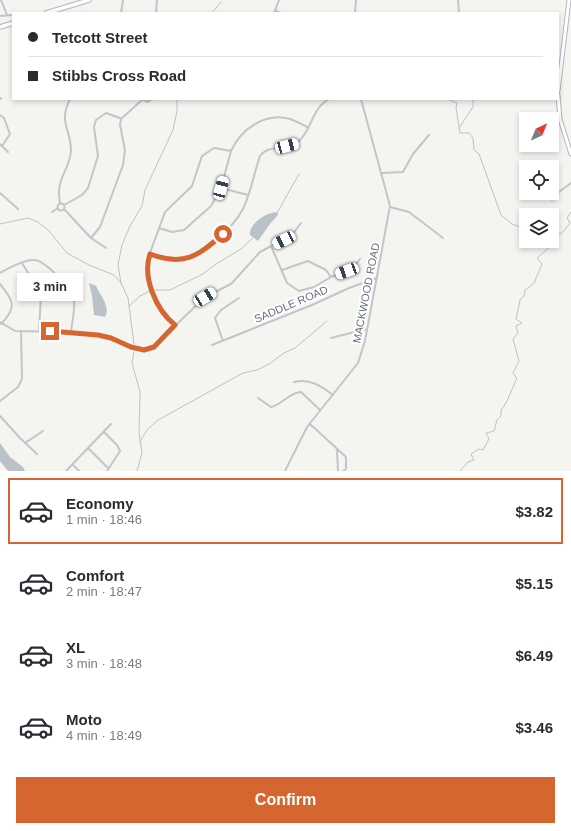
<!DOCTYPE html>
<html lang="en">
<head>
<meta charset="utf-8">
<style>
	:root { --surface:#fff; --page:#f2f2f3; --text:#2b2b33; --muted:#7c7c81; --line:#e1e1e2; --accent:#d56630 }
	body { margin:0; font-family:Arial,sans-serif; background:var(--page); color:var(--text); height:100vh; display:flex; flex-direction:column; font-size:15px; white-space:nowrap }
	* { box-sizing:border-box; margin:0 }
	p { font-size:13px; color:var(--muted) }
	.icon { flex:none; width:22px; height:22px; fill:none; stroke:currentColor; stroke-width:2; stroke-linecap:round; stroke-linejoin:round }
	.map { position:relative; height:471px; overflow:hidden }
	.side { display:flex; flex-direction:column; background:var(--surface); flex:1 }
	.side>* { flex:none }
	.guide { position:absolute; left:12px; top:12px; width:547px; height:88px; border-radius:0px; box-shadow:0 2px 6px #0003; display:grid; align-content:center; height:88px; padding:0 16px; background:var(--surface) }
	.needle { width:26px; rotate:43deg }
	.controls { position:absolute; left:519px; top:112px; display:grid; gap:8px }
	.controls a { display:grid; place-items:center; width:40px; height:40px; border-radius:0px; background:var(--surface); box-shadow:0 2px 6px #0003; font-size:20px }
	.end { position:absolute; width:18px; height:18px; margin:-9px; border:5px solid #d56630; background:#fff; box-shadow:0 0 0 2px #fff }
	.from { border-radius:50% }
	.bubble { position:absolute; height:28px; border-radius:0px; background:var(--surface); box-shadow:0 2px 6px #0003; font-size:13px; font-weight:700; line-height:28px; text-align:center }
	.car { position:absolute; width:12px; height:24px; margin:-12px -6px; border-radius:5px; box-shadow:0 0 3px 1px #0007; background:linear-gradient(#fff 24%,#345 0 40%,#fff 0 76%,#345 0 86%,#fff 0) }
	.guide b { display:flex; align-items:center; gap:14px; height:38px; font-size:15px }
	.guide b+b { border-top:1px solid var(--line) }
	.guide i { width:10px; height:10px; background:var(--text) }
	ul { padding:7px 0 0; list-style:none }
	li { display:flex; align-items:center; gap:12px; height:66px; margin:0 8px 6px; padding:0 8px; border:2px solid transparent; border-radius:0px }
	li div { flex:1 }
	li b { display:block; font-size:15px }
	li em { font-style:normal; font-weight:700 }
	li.on { border-color:var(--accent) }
	li>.icon { width:36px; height:36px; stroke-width:1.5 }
	.button { display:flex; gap:8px; margin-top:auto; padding:8px 16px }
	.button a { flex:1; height:46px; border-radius:0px; background:var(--accent); color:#fff; font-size:16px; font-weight:700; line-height:46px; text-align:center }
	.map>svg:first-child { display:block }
</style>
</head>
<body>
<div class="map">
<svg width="571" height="471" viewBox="0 0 571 471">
	<rect width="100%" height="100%" fill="#f4f4f1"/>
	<!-- water -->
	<path fill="#bac2c8" d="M277 212 278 215 270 224 258 241 250 235C248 224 267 212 277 212Z
		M89 283 96 286C100 295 111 307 105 317L94 315 92 296Z
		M0 443 10 457 23 467 25 471H8L0 461Z"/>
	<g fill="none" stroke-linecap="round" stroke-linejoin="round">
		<!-- stream -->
		<path stroke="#bac2c8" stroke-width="1" d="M212 13 221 2
			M447 99 457 103 456 108 460 133H469L473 138 474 150 479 154 501 215 512 224 526 229
			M459 128 473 107V99
			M277 213 299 174
			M0 224 28 218 38 222 49 231 67 253 89 265 114 275 121 283 128 298 134 344
			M543 241 551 244
			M121 283 118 265 122 245 130 226 142 206 145 190 173 130 177 111V99
			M155 290H170L203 274 216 264 241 249 253 238
			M129 306 140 296 150 291
			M134 352 132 363 140 392 139 433 142 453 137 471
			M140 442 147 430 158 420 243 373 257 370 269 364 284 353 295 348 327 321
			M460 471 468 462 474 460 471 454 479 449 483 450 489 439 486 433 494 431 497 420 501 416V410C509 401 511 389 517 379L513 373 519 361 513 339 518 333 516 326 522 323 516 319 520 300 524 296 525 290 534 283 542 264 537 258 552 245 555 236 562 233 570 223 567 218 571 212"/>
		<defs>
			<path id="secondary" d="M558 91 569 0
				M558 95 560 119 571 154"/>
			<path id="primary" d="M46 13 89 0
				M0 27 13 23"/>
		</defs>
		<!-- secondary casing -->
		<use href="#secondary" stroke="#b3b7bb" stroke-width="5"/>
		<!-- primary casing -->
		<use href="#primary" stroke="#b4b7ba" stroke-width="5.5"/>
		<!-- street -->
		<path stroke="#c3c5c9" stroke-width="2" d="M1 0 7 15
			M458 0 459 13
			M276 11 281 13
			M121 13 123 0
			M156 13 157 0
			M274 13 279 0
			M355 13 356 0
			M0 16 13 15
			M0 99 1 98
			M142 99 147 102 153 99
			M0 115 4 118 10 134 2 146
			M0 144 8 152
			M231 151C241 129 265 112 290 119 296 121 301 124 307 127
			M382 173 403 172 413 154 429 135
			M221 188 248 195
			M0 193 18 209
			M552 200 555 195 571 183
			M60 203C55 178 70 171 71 150 71 129 58 123 70 99
			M57.5 207a3.5 3.5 0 1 1 7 0a3.5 3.5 0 1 1-7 0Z
			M64 205 82 195 88 188 98 156 94 127 96 120 106 113 120 118
			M390 207 409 212 443 238
			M64 209 91 238 106 248
			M52 212 58 208
			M159 228 172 232 184 230 211 206 221 188 231 151 214 148 202 156 192 186 165 212 147 261V274L159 308 175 325
			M91 238 100 227 123 165 125 150 120 125 121 119 142 100
			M271 246 287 283 299 291 314 287 331 277 352 269 360 259
			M150 254C181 266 195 258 219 237 228 229 237 221 243 209 251 193 254 173 260 156 270 143 287 152 299 141 312 129 312 108 329 99
			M22 263 41 294 39 331
			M282 270 308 261 326 270 331 277
			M0 273C9 268 24 259 34 260 45 260 73 290 74 301 75 311 72 322 71 332
			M0 284C13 300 18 307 1 324
			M0 322 15 331 71 332 92 334 111 338 131 347 145 350 152 348 205 297 231 284 260 252 292 235 301 223
			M331 338 367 329
			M223 341 215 318 221 310 239 298
			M212 345 312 305 349 288 377 278
			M294 382C310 378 321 386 333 395
			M258 398 271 407C283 404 290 392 301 392L320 410
			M0 401 18 387 22 379 21 331
			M0 416 20 438 37 454
			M310 424 346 457V469L343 471
			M104 432 117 445 120 451 107 471
			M25 443 43 431
			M88 448 108 468
			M337 450 338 471
			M73 465 79 471
			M66 471 111 424
			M285 471 307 427 358 363 365 341 390 206 361 99"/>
		<!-- secondary -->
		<use href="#secondary" stroke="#fff" stroke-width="3"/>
		<!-- primary -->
		<use href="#primary" stroke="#fff" stroke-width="3.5"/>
	</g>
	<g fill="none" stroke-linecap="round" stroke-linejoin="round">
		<!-- route -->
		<path stroke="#d56630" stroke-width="5" d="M50 331 98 335 111 338 131 347 144 350 154 347 175 325C156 310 142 277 150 254 184 267 198 256 223 234"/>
	</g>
	<g text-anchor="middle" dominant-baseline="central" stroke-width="4" stroke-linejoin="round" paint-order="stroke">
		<!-- street labels -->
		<g font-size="11" fill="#667280" stroke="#fff">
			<text transform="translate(366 293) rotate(-79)">MACKWOOD ROAD</text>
			<text transform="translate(291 304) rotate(-23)">SADDLE ROAD</text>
		</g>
	</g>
</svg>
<div class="controls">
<a><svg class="needle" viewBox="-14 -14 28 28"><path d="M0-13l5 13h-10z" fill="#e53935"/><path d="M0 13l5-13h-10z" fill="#7c7c81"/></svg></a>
<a><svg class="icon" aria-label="locate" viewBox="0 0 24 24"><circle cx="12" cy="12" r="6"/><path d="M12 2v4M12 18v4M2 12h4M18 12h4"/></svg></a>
<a><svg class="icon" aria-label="layers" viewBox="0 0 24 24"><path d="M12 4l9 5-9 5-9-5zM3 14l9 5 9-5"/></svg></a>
</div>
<i class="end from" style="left:223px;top:234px"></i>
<i class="end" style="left:50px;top:331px"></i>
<div class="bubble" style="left:17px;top:273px;width:66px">3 min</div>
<i class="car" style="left:287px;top:146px;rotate:75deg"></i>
<i class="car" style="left:221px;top:188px;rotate:15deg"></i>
<i class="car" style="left:284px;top:240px;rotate:244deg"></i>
<i class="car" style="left:347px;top:271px;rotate:250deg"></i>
<i class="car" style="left:205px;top:297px;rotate:59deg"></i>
<div class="guide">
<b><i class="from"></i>Tetcott Street</b>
<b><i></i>Stibbs Cross Road</b>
</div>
</div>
<section class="side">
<ul>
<li class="on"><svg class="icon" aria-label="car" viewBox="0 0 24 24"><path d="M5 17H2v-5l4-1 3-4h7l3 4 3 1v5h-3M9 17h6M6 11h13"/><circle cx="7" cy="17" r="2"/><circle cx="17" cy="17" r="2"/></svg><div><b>Economy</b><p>1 min · 18:46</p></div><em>$3.82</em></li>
<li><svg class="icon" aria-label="car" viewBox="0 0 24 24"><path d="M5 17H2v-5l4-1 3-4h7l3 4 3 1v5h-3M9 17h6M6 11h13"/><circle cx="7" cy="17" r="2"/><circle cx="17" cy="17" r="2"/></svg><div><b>Comfort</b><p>2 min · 18:47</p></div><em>$5.15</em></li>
<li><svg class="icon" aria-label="car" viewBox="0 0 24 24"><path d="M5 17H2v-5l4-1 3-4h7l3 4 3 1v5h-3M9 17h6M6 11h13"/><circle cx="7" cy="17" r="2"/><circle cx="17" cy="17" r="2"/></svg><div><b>XL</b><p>3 min · 18:48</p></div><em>$6.49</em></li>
<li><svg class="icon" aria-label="car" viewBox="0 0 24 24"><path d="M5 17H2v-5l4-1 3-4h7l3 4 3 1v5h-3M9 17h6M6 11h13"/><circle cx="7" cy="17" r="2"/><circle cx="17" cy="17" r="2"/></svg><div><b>Moto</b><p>4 min · 18:49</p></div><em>$3.46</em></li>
</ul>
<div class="button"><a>Confirm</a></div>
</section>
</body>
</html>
